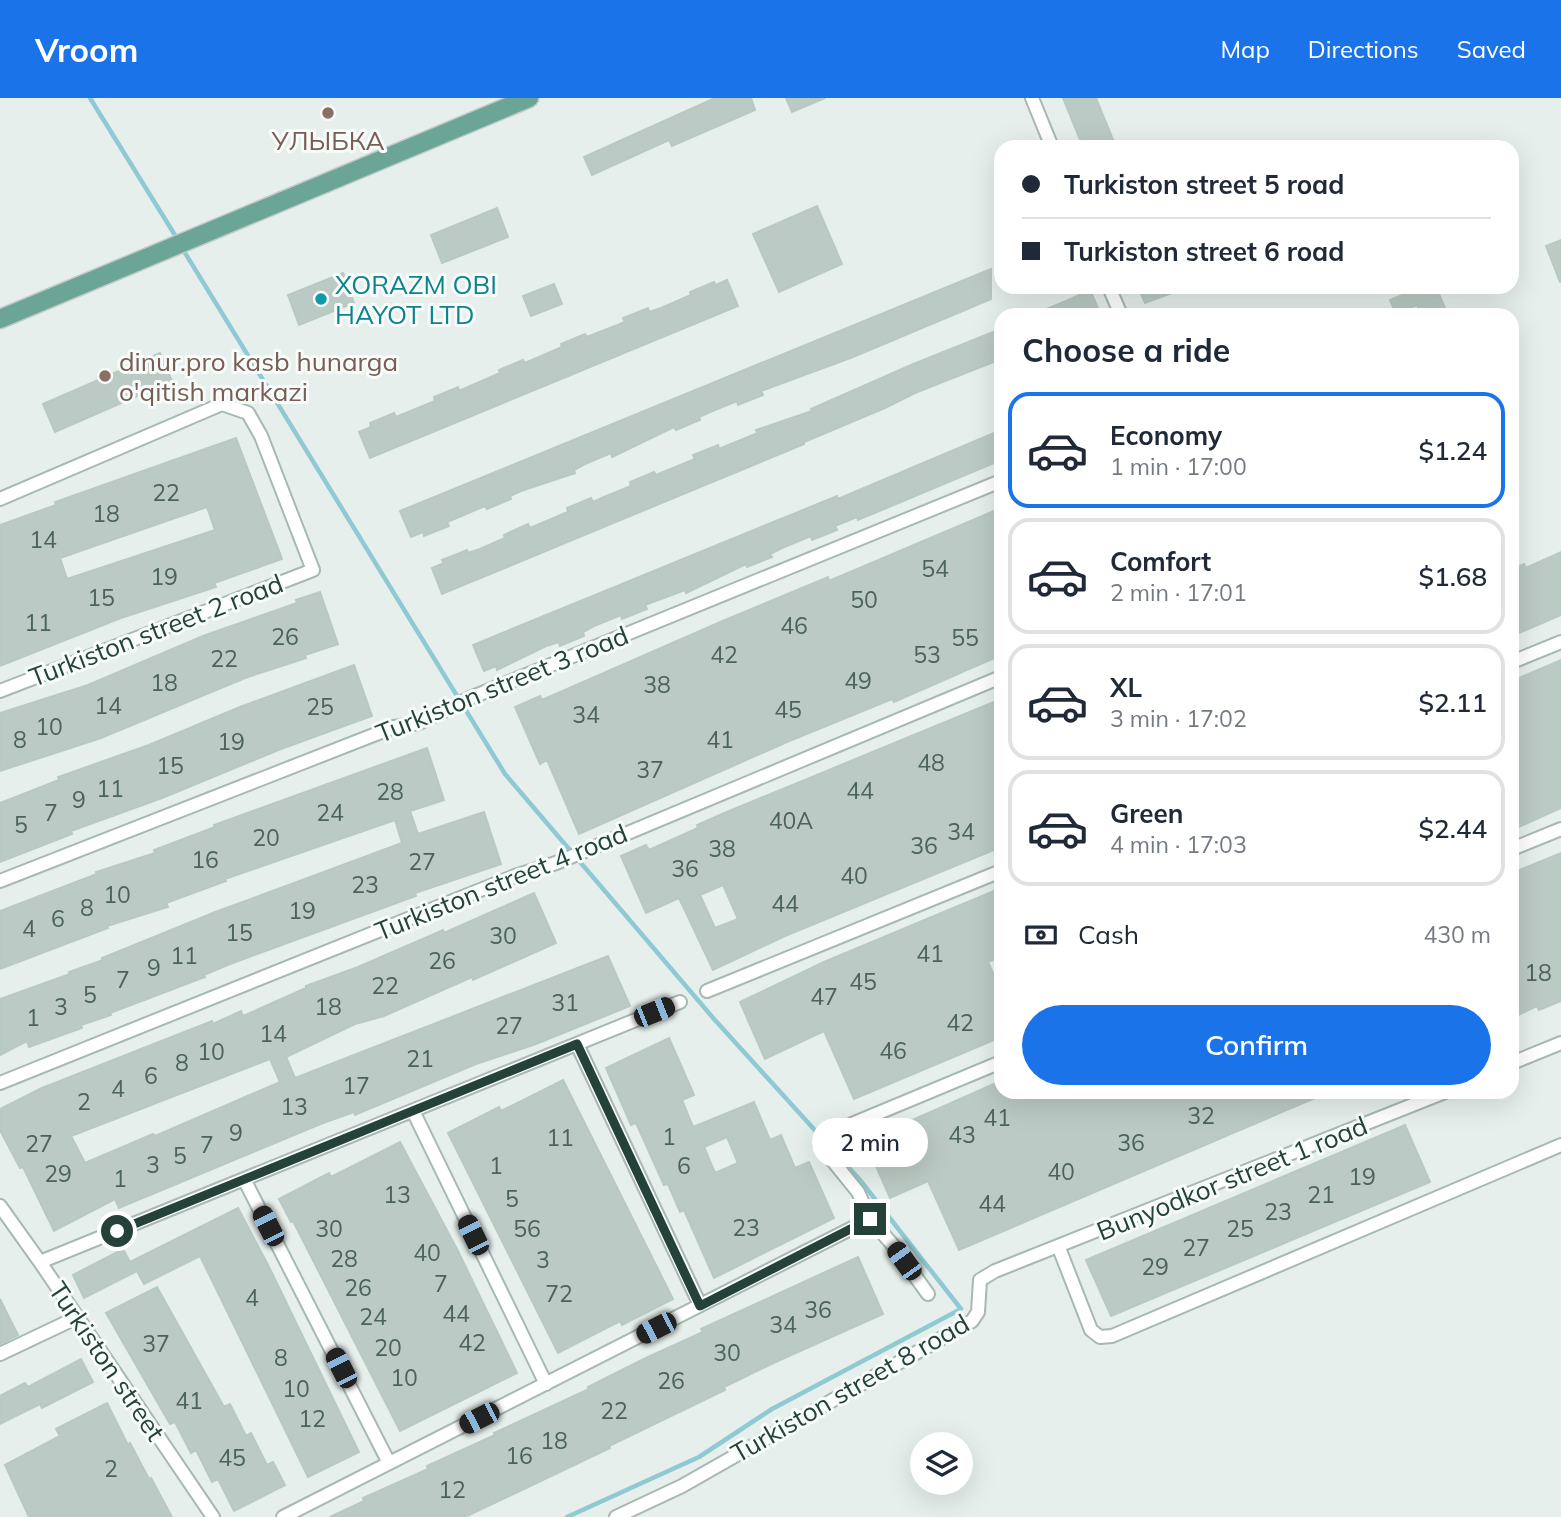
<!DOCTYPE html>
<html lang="en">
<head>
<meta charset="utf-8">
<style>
	:root { --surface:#fff; --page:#f6f6f7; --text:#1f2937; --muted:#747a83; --line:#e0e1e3; --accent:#1a73e8 }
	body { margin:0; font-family:Mulish,sans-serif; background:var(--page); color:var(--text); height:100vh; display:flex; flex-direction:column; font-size:26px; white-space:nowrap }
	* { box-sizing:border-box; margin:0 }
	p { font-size:23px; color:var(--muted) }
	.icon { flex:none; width:38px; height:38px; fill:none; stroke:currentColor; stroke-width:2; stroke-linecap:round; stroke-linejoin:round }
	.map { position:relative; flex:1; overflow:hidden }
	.sheet { position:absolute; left:994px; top:210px; width:525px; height:791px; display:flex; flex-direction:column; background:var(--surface); border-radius:21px; box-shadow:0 7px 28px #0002 }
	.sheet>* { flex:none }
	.banner { position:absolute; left:994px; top:42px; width:525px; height:154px; border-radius:21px; box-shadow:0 7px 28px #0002; display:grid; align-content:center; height:154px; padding:0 28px; background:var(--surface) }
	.controls { position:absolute; left:910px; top:1334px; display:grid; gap:14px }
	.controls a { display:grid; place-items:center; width:63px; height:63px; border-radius:50%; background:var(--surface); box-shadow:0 7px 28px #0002; font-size:35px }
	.end { position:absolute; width:32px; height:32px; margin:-16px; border:9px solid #24423a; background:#fff; box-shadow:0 0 0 4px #fff }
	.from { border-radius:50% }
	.bubble { position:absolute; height:49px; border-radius:24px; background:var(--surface); box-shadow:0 7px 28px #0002; font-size:23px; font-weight:600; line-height:49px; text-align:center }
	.car { position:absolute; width:21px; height:42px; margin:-21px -10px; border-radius:9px; box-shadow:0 0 5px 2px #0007; background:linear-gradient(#222 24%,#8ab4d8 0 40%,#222 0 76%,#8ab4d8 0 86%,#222 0) }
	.banner b { display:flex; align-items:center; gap:24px; height:66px; font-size:26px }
	.banner b+b { border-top:2px solid var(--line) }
	.banner i { width:18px; height:18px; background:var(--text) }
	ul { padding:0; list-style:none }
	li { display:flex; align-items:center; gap:21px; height:116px; margin:0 14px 10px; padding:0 14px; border:4px solid var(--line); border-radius:21px }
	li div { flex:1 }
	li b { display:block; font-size:26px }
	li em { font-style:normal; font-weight:600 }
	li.active { border-color:var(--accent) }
	li>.icon { width:63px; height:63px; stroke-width:1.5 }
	h2 { padding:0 28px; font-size:32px; line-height:84px }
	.pay { display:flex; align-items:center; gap:18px; height:77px; padding:0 28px; font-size:26px }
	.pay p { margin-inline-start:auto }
	.button { display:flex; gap:14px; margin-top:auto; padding:14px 28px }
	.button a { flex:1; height:80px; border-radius:42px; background:var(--accent); color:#fff; font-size:28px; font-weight:600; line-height:80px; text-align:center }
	header { display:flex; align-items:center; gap:42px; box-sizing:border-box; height:98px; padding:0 35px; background:var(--accent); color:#fff }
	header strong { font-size:33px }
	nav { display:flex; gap:38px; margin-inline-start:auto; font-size:24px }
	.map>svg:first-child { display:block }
</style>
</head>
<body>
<header>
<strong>Vroom</strong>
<nav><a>Map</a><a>Directions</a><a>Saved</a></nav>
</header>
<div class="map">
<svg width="1561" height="1419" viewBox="0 0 1561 1419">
	<rect width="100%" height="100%" fill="#e6efeb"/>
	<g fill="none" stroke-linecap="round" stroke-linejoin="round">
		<!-- stream -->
		<path stroke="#8ec9d4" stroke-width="4.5" d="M90 0 178 142
			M182 150 505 676 714 921 860 1082 961 1211 772 1311 699 1359 567 1419"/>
	</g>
	<!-- building -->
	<path fill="#bbcac4" stroke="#b8c9c2" stroke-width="2" fill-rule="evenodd" d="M715 0H751L755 12 672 48 669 42 592 77 584 59Z
		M786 0H825L792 14Z
		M1063 0H1096L1116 49H1083Z
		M817 108 842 166 779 194 753 136Z
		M497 110 508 139 442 165 431 137Z
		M1561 142V184H1560L1546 148Z
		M991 171V201L853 259 761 293 763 297 738 307 737 303 710 314 699 319 700 322 676 332 674 329 612 359 611 355 585 366 574 372 575 375 521 393 510 398 511 401 487 411 485 408 459 419 447 424 449 428 424 438 423 434 411 439 400 413Z
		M343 175 354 205 299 227 288 197Z
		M727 182 738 208 370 360 359 334 371 329 370 325 394 315 396 319 435 303 434 299 458 289 459 293 500 275 499 272 523 262 525 265 562 249 561 246 585 236 587 239 625 224 623 220 648 210 649 214 661 210 691 197 690 194 714 184 716 187Z
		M554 186 562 206 531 218 523 198Z
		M1138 189H1185V190L1145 205Z
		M1421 189H1436L1448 217H1421L1417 207 1396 216 1390 202Z
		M1090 192 1101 217H1032L1066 203Z
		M998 232 1001 240V261L915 295 885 310 804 344V346L442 496 432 470 444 465 442 462 467 452 468 455 480 451 505 440 504 437 528 426 530 430 568 414 567 410 591 400 593 404 604 399 631 388 630 384 654 374 656 377 695 361 693 357 718 347 719 351 731 346 758 335 756 332 812 313 811 311 911 267Z
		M160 255 172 283 55 334 43 306Z
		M1001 332V362L858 422 857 419 835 428 837 432 812 442 811 438 782 450 770 456 772 459 747 469 746 466 686 495 685 492 645 507 647 511 622 521 621 517 594 528 583 534 584 538 560 548 559 544 546 548 497 572 496 568 484 573 473 547 837 398 838 401Z
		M236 340 282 461 214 485 216 489 121 520 0 568V427L56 407 55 404ZM207 409 215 432 67 481 60 460Z
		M1001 410V557L894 604 892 601 787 644 579 736 547 662 540 666 515 609 540 598 542 602 725 522 828 479 829 483Z
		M1561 454V517L1512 538V471L1524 466 1526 470Z
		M320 494 338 546 305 557 306 560 245 580 101 640 0 673V615L88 587 203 538 297 505 296 502Z
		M1561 562V710L1512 732V583Z
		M354 567 372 618 281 651 162 700 71 733 72 736 0 764V705L59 682 58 679 149 647 240 609Z
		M1001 601V749L785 838 713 872 679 800 646 815 621 758 646 747 649 752 698 730 697 727 722 716ZM723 787 738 821 715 830 700 797Z
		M427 650 444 702 410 713 418 736 484 714 501 766 415 795 416 798 230 866 204 877 205 879 110 915 111 917 81 927 82 930 29 949 27 943 0 957V901L70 876 69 874 103 862 102 860 218 813 402 745 395 722 225 781 226 783 166 805 168 809 107 828 108 830 0 871V813L97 776 96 774 155 755 154 752 215 729 214 727Z
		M1561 755V903L1539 912 1537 908 1512 920V775Z
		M1001 790V858L988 864 1001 893V939L854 1001 824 933 765 961 740 904 824 864Z
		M534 795 556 845 473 882 472 879 384 918 355 926 286 959 295 980 608 858 630 908 536 946 476 966 355 1017 354 1014 323 1025 119 1110 115 1101 54 1133 23 1069 20 1070 0 1032V1011L42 990 212 923 213 926 241 913 243 918 306 890V888L358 869 443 832 444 835ZM270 961 280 984 155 1038 153 1036 85 1065 71 1038Z
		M669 940 694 997 682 1002 693 1029 754 1004 770 1042 781 1037 795 1070 809 1064 834 1120 714 1180 684 1112 680 1114 668 1086 664 1087 636 1025 631 1027 606 970ZM727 1039 738 1065 715 1075 704 1049Z
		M563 982 673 1201 622 1227 620 1223 558 1255 448 1035 499 1009 501 1013Z
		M998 984 1001 994H1329L959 1152 928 1083 890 1100 865 1043Z
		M1405 1027 1430 1084 1111 1218 1086 1162Z
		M400 1044 458 1153 517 1275 400 1333 293 1123 291 1124 279 1101 329 1075 331 1079Z
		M238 1110 269 1169 359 1354 308 1379 200 1158 144 1186 137 1173 84 1200 73 1177 123 1151 130 1164Z
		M858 1159 883 1216 780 1262 724 1289 725 1292 609 1348 610 1350 465 1419H330L364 1403 363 1400 428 1371 427 1368 495 1337 494 1335 589 1291 588 1289 646 1260 703 1234 701 1231Z
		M157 1189 224 1309 230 1306 246 1338 251 1335 267 1367 273 1364 285 1387 234 1413 218 1381 212 1384 196 1352 191 1355 175 1324 170 1326 106 1215Z
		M0 1201 18 1237 0 1246Z
		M81 1261 93 1284 42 1310 40 1306 0 1326V1298L25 1285 28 1289Z
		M107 1305 128 1347 130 1345 149 1381 151 1380 172 1419H29L5 1367 60 1338 56 1331Z"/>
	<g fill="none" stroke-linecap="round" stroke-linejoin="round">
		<defs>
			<path id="street" d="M1032 0 1052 49
				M1109 189 1121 217
				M0 401 222 306 248 315 261 338 313 472 0 593
				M1512 564 1561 544
				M1512 751 1561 731
				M0 783 394 629 419 625 470 600 1001 383
				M707 893 1001 773
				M577 946 700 1207
				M1512 965 1561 945
				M0 985 515 778 556 765 1001 579
				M413 1013 546 1286
				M852 1026 1001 964
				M820 1047 858 1094 870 1121 892 1146 928 1196
				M244 1081 389 1365
				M0 1108 40 1164 213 1419
				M1059 1150 1091 1232 1100 1239 1112 1238 1561 1047
				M40 1164 680 904
				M0 1256 78 1219
				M283 1419 870 1121
				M616 1419 682 1388 972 1223 978 1214 980 1182 995 1173 1445 994"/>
			<path id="primary" d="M0 221 529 0"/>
		</defs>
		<!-- street casing -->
		<use href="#street" stroke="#a8b8b2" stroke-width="16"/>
		<!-- primary casing -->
		<use href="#primary" stroke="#c2cac8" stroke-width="21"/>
		<!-- street -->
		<use href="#street" stroke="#fff" stroke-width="12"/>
		<!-- primary -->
		<use href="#primary" stroke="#6aa596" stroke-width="18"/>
	</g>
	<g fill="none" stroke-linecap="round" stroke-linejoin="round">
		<!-- route -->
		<path stroke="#24423a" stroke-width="9" d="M117 1133 577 946 700 1208 870 1121"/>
	</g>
	<!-- markers -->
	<g fill="#8d6e63" stroke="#f7fbf9" stroke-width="2.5">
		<circle cx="328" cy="15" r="7"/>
		<circle cx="105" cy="278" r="7"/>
	</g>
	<circle fill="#0f9aa8" stroke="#f7fbf9" stroke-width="2.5" cx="321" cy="201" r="7"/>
	<g text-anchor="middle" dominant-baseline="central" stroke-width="6" stroke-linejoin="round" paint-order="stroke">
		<!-- number labels -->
		<g font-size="23" fill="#4a645c">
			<text x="166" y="394">22</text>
			<text x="106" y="415">18</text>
			<text x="43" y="441">14</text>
			<text x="935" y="470">54</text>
			<text x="164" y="478">19</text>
			<text x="101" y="499">15</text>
			<text x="864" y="501">50</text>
			<text x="38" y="524">11</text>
			<text x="794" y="527">46</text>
			<text x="285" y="538">26</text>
			<text x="965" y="539">55</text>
			<text x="724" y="556">42</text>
			<text x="927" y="556">53</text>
			<text x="224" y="560">22</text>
			<text x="858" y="582">49</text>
			<text x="164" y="584">18</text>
			<text x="657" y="586">38</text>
			<text x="108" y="607">14</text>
			<text x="320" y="608">25</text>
			<text x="788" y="611">45</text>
			<text x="586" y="616">34</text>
			<text x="49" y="628">10</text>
			<text x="20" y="641">8</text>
			<text x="720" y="641">41</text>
			<text x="231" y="643">19</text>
			<text x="931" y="664">48</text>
			<text x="170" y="667">15</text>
			<text x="650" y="671">37</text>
			<text x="110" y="690">11</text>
			<text x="860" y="692">44</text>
			<text x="390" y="693">28</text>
			<text x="79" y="701">9</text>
			<text x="51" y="714">7</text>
			<text x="330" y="714">24</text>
			<text x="791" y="722">40A</text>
			<text x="21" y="726">5</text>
			<text x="961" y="733">34</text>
			<text x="266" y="739">20</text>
			<text x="924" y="747">36</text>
			<text x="722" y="750">38</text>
			<text x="205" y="761">16</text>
			<text x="422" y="763">27</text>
			<text x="685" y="770">36</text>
			<text x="854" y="777">40</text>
			<text x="365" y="786">23</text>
			<text x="117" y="796">10</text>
			<text x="785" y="805">44</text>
			<text x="87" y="809">8</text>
			<text x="302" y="812">19</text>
			<text x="58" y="820">6</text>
			<text x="29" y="830">4</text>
			<text x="239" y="834">15</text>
			<text x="503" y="837">30</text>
			<text x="930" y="855">41</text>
			<text x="184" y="857">11</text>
			<text x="442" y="862">26</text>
			<text x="154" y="869">9</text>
			<text x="1538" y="874">18</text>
			<text x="123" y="881">7</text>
			<text x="863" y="883">45</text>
			<text x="385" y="887">22</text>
			<text x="90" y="896">5</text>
			<text x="824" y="898">47</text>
			<text x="565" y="904">31</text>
			<text x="61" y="908">3</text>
			<text x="328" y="908">18</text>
			<text x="33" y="919">1</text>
			<text x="960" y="924">42</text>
			<text x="509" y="927">27</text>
			<text x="273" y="935">14</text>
			<text x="893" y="952">46</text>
			<text x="211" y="953">10</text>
			<text x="420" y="960">21</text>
			<text x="182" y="964">8</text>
			<text x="151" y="977">6</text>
			<text x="356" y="987">17</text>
			<text x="118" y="990">4</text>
			<text x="84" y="1003">2</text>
			<text x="294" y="1008">13</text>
			<text x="1201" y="1017">32</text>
			<text x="997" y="1019">41</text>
			<text x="236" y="1034">9</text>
			<text x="962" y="1036">43</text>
			<text x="669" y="1038">1</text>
			<text x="560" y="1039">11</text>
			<text x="1131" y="1044">36</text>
			<text x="39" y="1045">27</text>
			<text x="207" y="1046">7</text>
			<text x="180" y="1057">5</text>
			<text x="153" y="1066">3</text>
			<text x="496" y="1067">1</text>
			<text x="684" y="1067">6</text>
			<text x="1061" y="1073">40</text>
			<text x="58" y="1075">29</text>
			<text x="1362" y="1078">19</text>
			<text x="120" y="1080">1</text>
			<text x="397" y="1096">13</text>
			<text x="1321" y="1096">21</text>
			<text x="512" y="1100">5</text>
			<text x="992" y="1105">44</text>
			<text x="1278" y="1113">23</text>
			<text x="746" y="1129">23</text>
			<text x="329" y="1130">30</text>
			<text x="527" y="1130">56</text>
			<text x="1240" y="1130">25</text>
			<text x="1196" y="1149">27</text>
			<text x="427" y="1154">40</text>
			<text x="344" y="1160">28</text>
			<text x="543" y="1161">3</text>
			<text x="1155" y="1168">29</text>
			<text x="441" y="1185">7</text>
			<text x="358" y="1189">26</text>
			<text x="559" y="1195">72</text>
			<text x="252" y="1199">4</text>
			<text x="818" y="1211">36</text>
			<text x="456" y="1215">44</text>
			<text x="373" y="1218">24</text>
			<text x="783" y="1226">34</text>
			<text x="472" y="1244">42</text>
			<text x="156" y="1245">37</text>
			<text x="388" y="1249">20</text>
			<text x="727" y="1254">30</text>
			<text x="281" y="1259">8</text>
			<text x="404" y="1279">10</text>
			<text x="671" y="1282">26</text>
			<text x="296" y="1290">10</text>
			<text x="189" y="1302">41</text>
			<text x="614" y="1312">22</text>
			<text x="312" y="1320">12</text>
			<text x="554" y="1342">18</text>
			<text x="519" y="1357">16</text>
			<text x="232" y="1359">45</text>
			<text x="111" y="1370">2</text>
			<text x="452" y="1391">12</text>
		</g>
		<!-- education labels -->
		<g font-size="26" fill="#785e54" stroke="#f7fbf9">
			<text x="328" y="42">УЛЫБКА</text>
			<text x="119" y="263" text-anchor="start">dinur.pro kasb hunarga<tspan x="119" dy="30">o'qitish markazi</tspan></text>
		</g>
		<!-- culture labels -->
		<g font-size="26" fill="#0d838f" stroke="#f7fbf9" text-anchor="start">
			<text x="335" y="186">XORAZM OBI<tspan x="335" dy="30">HAYOT LTD</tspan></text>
		</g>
		<!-- street labels -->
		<g font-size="26" fill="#24423a" stroke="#f7fbf9">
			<text transform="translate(156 532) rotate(-21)">Turkiston street 2 road</text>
			<text transform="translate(502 586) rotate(-22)">Turkiston street 3 road</text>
			<text transform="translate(501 784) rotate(-22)">Turkiston street 4 road</text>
			<text transform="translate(1232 1080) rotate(-22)">Bunyodkor street 1 road</text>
			<text transform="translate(107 1263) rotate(56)">Turkiston street</text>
			<text transform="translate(850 1290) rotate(-30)">Turkiston street 8 road</text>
		</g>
	</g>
</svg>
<div class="controls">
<a><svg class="icon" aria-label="layers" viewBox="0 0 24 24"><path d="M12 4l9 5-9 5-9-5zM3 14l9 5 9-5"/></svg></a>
</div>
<i class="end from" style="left:117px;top:1133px"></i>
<i class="end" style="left:870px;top:1121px"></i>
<div class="bubble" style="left:812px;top:1020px;width:116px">2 min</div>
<i class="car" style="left:654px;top:914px;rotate:68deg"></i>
<i class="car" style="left:268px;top:1128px;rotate:333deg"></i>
<i class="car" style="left:473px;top:1137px;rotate:334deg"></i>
<i class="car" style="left:904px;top:1163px;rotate:324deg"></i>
<i class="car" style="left:656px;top:1230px;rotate:243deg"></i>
<i class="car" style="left:341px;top:1270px;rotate:333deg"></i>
<i class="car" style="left:479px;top:1320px;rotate:243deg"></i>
<div class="banner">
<b><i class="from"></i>Turkiston street 5 road</b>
<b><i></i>Turkiston street 6 road</b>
</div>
<section class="sheet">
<h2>Choose a ride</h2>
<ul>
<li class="active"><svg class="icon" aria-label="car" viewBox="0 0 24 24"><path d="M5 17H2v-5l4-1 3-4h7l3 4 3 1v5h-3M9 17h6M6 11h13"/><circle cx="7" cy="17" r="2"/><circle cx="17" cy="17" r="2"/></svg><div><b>Economy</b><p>1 min · 17:00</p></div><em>$1.24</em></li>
<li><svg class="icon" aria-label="car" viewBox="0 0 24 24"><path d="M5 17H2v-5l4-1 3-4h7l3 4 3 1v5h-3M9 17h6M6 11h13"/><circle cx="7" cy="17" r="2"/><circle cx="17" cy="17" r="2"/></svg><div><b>Comfort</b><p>2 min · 17:01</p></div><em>$1.68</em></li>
<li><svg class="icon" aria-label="car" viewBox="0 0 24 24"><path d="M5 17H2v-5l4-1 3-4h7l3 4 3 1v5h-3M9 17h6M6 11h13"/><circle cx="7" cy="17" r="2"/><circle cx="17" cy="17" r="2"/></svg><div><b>XL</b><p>3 min · 17:02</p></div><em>$2.11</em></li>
<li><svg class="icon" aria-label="car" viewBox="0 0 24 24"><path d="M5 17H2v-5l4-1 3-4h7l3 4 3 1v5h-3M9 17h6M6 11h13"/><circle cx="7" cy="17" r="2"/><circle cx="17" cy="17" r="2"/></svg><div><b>Green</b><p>4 min · 17:03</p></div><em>$2.44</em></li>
</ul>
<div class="pay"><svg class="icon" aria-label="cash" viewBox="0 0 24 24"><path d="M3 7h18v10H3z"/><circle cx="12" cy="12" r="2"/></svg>Cash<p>430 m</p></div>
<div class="button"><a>Confirm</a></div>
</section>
</div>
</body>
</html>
